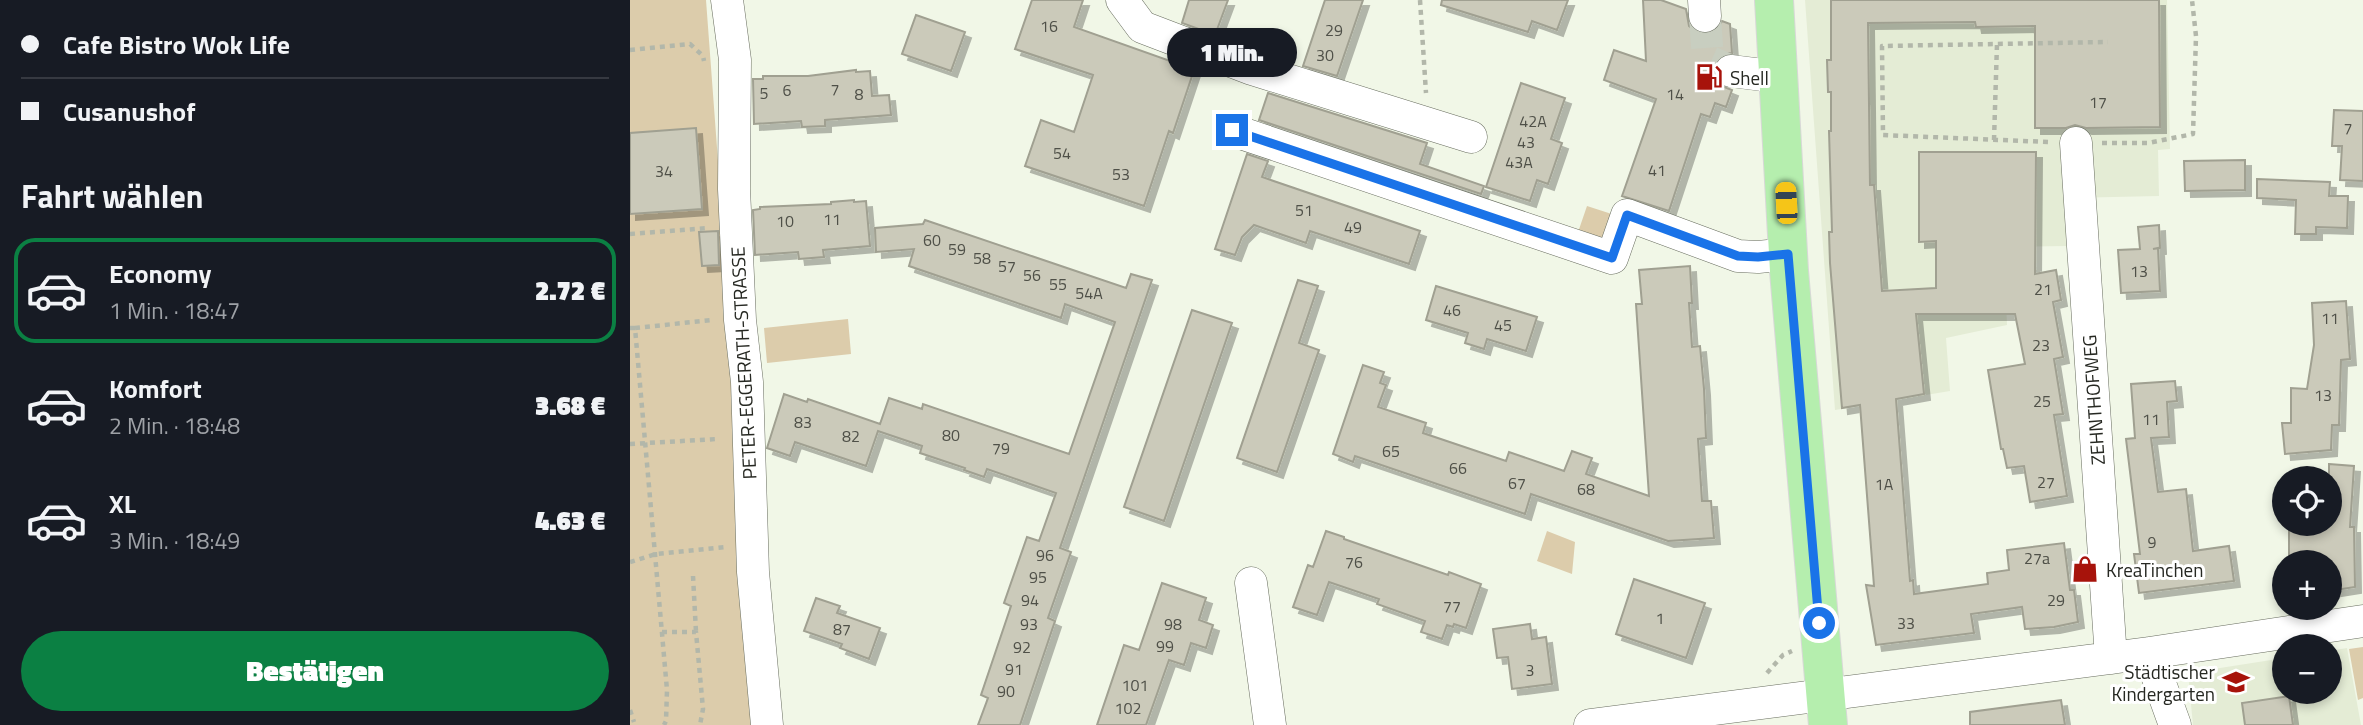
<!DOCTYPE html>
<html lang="de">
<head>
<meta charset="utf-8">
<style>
	:root { --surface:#171b24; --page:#242831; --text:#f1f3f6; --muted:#9ea1a6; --line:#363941; --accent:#0b8043 }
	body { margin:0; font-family:"Titillium Web",sans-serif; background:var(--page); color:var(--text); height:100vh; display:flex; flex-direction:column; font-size:26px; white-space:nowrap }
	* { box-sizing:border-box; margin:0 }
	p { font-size:23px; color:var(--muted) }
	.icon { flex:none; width:38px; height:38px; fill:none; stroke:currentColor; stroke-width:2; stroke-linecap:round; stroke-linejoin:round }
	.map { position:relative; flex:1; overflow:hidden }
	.details { display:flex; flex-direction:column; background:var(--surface); width:630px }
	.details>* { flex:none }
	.top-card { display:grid; align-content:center; height:154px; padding:0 21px; background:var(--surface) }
	.tools { position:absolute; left:1642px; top:466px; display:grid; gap:14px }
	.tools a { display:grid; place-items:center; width:70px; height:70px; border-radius:50%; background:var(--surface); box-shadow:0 4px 10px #0003; font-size:35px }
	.end { position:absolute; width:32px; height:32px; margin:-16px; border:9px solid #1a73e8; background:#fff; box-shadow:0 0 0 4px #fff }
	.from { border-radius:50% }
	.bubble { position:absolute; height:49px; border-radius:24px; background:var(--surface); box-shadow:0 4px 10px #0003; font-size:23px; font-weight:800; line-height:49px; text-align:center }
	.car { position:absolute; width:21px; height:42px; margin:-21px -10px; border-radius:9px; box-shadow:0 0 5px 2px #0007; background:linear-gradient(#f5c518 24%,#345 0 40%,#f5c518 0 76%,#345 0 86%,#f5c518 0) }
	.top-card b { display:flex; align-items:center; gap:24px; height:66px; font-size:26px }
	.top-card b+b { border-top:2px solid var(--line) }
	.top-card i { width:18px; height:18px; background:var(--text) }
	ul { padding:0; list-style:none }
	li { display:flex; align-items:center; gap:21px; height:105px; margin:0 14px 10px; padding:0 7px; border:4px solid transparent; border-radius:21px }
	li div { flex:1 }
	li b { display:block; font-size:26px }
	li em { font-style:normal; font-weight:800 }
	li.current { border-color:var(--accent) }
	li>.icon { width:63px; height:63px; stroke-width:1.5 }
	h2 { padding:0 21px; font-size:32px; line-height:84px }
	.primary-button { display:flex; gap:14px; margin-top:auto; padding:14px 21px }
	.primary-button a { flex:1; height:80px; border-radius:42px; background:var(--accent); color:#fff; font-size:28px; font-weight:800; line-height:80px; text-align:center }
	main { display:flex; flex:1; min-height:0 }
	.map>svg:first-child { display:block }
</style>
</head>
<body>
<main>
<section class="details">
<div class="top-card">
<b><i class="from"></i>Cafe Bistro Wok Life</b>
<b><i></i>Cusanushof</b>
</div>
<h2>Fahrt wählen</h2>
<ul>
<li class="current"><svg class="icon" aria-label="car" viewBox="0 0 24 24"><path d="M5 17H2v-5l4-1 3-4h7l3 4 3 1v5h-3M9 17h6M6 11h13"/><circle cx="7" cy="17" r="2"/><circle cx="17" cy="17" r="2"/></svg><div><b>Economy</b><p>1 Min. · 18:47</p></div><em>2.72 €</em></li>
<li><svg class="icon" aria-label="car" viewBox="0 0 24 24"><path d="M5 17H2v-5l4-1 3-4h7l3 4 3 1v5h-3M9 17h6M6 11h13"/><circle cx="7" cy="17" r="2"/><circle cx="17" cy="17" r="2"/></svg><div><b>Komfort</b><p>2 Min. · 18:48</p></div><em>3.68 €</em></li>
<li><svg class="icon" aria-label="car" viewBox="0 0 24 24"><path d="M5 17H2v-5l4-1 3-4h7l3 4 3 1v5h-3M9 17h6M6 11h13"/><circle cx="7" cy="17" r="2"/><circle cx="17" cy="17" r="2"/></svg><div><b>XL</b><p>3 Min. · 18:49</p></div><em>4.63 €</em></li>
</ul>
<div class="primary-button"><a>Bestätigen</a></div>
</section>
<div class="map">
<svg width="1733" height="725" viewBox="0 0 1733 725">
	<defs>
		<filter id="shadow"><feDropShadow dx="6" dy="6" stdDeviation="0" flood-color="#0004"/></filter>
	</defs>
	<rect width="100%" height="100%" fill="#f1f7e7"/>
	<!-- built -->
	<path fill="#e4ecd5" d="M1175 0H1537L1540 149 1528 150 1529 196 1438 198 1436 246 1374 247 1377 325 1316 338 1320 391 1205 410Z
		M1717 648 1731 725H1563L1558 673 1654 658V691H1699V651Z"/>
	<!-- green -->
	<path fill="#dcccab" d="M0 0H76L130 725H0Z
		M957 206 991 217 979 253 945 241Z
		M218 319 221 354 137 363 134 328Z
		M917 531 945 542 942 574 907 561Z
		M1733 647V698L1728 700 1719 649Z"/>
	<!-- building -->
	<path fill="#cbcaba" stroke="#a0a091" stroke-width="2" filter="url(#shadow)" d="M402 0H453L444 27 540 61 541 58 565 67 543 133 539 131 514 206 395 166 411 120 444 132 463 75 385 49Z
		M559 0H598L585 35 552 23Z
		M695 0H733L707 76 673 66Z
		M812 0H938L927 30 902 21 898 32 811 5Z
		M1013 0H1031L1056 9 1059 26 1067 33 1075 34 1085 32 1092 21 1100 24 1102 53 1093 54 1087 59 1083 69 1084 77 1089 85 1102 90 1096 107 1085 103 1080 117 1071 114 1039 211 992 196 1026 99 974 80 984 50 1016 61Z
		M1201 0H1529L1530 127 1456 128 1445 125 1436 128H1405V26L1346 27 1345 22 1238 23 1240 185H1244L1252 291 1306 288V241L1289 242V152H1406L1405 274 1426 270 1431 300 1423 302 1433 357 1424 359 1433 414 1424 415 1437 496 1400 502 1394 466 1377 468 1373 449H1371L1358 370 1395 364 1385 314H1286L1294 394 1266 399 1280 581 1283 580 1284 594 1358 584 1357 573 1379 570 1377 550 1434 543 1440 590H1444L1448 622 1424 627 1395 629 1392 607 1341 614 1344 633 1246 645 1236 585 1244 586 1230 405 1212 408 1200 263 1199 232H1202L1199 131H1201V92H1198L1197 60H1201Z
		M286 15 335 32 321 71 272 54Z
		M226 70V72L240 71 242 96 259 95 261 115 195 120V126L172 127 171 121 124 124 123 79H133V76H178Z
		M891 83 935 98 921 139 932 143 918 184 907 180 900 201 856 187Z
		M638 93 797 143 790 164 854 186 851 194 629 120Z
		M1704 110 1733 111V181L1710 180 1712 146H1702Z
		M66 128 72 209 0 214V133Z
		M617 154 638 161 632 177 790 231 779 264 680 231 676 243 624 225 612 237 605 255 585 249Z
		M1615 160V190L1555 191 1554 161Z
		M1627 179 1700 182 1699 196H1718L1717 228 1686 227V234H1665L1666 200 1627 198Z
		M224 200V202L236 201 240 246 193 250 194 257 169 259 168 252 125 255 123 210 130 209V207L201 204V202Z
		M295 220 496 288 501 274 522 280 430 548 441 552 418 618 425 621 390 725H348L358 698 351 695 381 606 374 603 397 537 409 541 426 493 357 469 354 477 334 470 335 468 290 453 292 446 248 431 236 466 165 442 160 456 137 448 154 394 177 402 178 399 250 424 259 398 292 409 293 404 439 454 485 322 435 304 431 318 279 266 284 249 246 252 245 228 293 224Z
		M1529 225 1530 248 1523 249 1528 248 1530 291 1491 293 1488 250 1510 249 1508 227Z
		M88 231 89 265 72 266 69 232Z
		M1060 266 1062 303H1059L1062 347 1070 346 1074 389 1076 438 1068 439 1072 501H1081L1084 538 1038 541 901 494 895 514 725 456 723 462 703 454 733 365 754 372 750 383 756 385 748 407 796 423 793 433 876 461 879 452 934 471 942 451 962 458 956 474 1019 496 1006 304H1012L1009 270Z
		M668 280 688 286 669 343 689 350 647 472 607 458Z
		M806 286 907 317 896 351 857 339 854 349 835 343 838 333 796 320Z
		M1716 301 1720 359 1711 360 1709 425H1702L1701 450 1655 454 1652 423H1661V388L1677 389 1684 345 1682 303Z
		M562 310 602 323 534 521 494 507Z
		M1545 381 1547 401 1537 402 1539 437 1521 438 1528 492 1556 489 1563 551 1599 546 1604 581 1509 593 1504 554H1510L1496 439 1505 438 1501 384Z
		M1699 464 1724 466 1720 527H1724L1725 587 1699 591V562H1690V555L1659 556V523H1699Z
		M696 531 714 537V539L818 575 819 572 851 584 836 628 824 624 823 627 817 625 812 639 791 632 795 621 747 604 749 599 699 582 687 615 663 607 678 565 683 567Z
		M1004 579 1075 603 1056 658 986 634Z
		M532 583 576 598 569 620 583 625 576 648 561 643 554 665 539 660 516 725H467L494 645 509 650Z
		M186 598 210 606 207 613 250 628 239 659 210 648 212 644 174 631Z
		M900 624 902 639 916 637 922 684 882 689 878 657 867 658 863 629Z
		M1659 696 1663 725H1615L1612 703Z
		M1431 700 1435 725H1340V712Z"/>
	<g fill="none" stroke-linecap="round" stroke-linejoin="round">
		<!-- minor-tunnel -->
		<path stroke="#c8cec0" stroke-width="32" stroke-dasharray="32 16" stroke-linecap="butt" d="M1075 16 1078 61 1101 71"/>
		<defs>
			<path id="minor" d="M97 0 105 60 104 189 110 320 117 382 123 572 137 725
				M492 0 512 27 622 69 841 137
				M1074 0 1075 16
				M1101 71 1149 77
				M602 130 982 258 997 215 1108 256 1128 257 1159 254
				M1446 143 1481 658
				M621 583 640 725
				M1519 653 1545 725
				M960 725 1519 653 1733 621"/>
			<path id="major" d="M1144 0 1159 271 1198 725"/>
		</defs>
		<!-- minor casing -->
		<use href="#minor" stroke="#686d5f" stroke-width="33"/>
		<!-- major casing -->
		<use href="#major" stroke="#d8d8d7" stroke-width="40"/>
		<!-- path -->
		<path stroke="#b2b7aa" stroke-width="4.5" stroke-dasharray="5 5" stroke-linecap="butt" d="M790 0 796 93
			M0 50 60 44 73 56 74 61
			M1364 140 1367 44
			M1418 142 1253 135 1252 46 1478 42
			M1472 143H1518L1563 134 1566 36 1562 0
			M0 234 79 228
			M0 328H5L37 690 36 721 34 725
			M5 328 82 320
			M0 444 87 439
			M0 562 26 554 96 547
			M63 576 66 632
			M32 632H66L73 709 70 725
			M1137 673 1153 655 1162 651
			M0 710 4 722"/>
		<!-- minor -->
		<use href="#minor" stroke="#fff" stroke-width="32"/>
		<!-- major -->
		<use href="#major" stroke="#b5eeae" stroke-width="38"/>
	</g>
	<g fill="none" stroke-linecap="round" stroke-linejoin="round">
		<!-- route -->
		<path stroke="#1a73e8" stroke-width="9" d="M602 130 982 258 997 215 1108 256 1128 257 1158 254 1189 623"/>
	</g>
	<!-- icons -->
	<defs>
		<symbol id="fuel-bare" viewBox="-9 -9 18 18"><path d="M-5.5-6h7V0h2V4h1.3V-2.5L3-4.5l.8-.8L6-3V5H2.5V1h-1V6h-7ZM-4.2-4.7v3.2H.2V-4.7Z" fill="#a7130b" stroke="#fff" stroke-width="2.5" paint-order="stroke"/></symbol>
		<symbol id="shop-bare" viewBox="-9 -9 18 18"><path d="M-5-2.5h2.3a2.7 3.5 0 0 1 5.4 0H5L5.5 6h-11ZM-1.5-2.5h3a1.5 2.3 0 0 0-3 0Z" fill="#a7130b" stroke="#fff" stroke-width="2.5" paint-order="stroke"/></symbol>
		<symbol id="school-bare" viewBox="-9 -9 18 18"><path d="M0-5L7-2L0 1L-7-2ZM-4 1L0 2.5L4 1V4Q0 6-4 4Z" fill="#a7130b" stroke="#fff" stroke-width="2.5" paint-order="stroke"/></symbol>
	</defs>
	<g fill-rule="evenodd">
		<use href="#fuel-bare" x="1060" y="58" width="38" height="38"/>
		<use href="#shop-bare" x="1436" y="550" width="38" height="38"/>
		<use href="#school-bare" x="1587" y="663" width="38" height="38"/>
	</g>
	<g text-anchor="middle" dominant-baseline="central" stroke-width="6" stroke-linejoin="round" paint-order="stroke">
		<!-- number labels -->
		<g font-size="16" fill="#4f5048">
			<text x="419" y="26">16</text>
			<text x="704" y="30">29</text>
			<text x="695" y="55">30</text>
			<text x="205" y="89">7</text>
			<text x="157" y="90">6</text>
			<text x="134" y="93">5</text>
			<text x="229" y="94">8</text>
			<text x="1045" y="94">14</text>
			<text x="1468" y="102">17</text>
			<text x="903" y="121">42A</text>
			<text x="1718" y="128">7</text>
			<text x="896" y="142">43</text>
			<text x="432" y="153">54</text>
			<text x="889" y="162">43A</text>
			<text x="1027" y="170">41</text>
			<text x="34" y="171">34</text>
			<text x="491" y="174">53</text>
			<text x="674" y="210">51</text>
			<text x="202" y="219">11</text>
			<text x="155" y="221">10</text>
			<text x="723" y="227">49</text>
			<text x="302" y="240">60</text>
			<text x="327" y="249">59</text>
			<text x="352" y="258">58</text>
			<text x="377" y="266">57</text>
			<text x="1509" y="271">13</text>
			<text x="402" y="275">56</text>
			<text x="428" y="284">55</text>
			<text x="1413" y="289">21</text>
			<text x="459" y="293">54A</text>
			<text x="822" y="310">46</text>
			<text x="1700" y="318">11</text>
			<text x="873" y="325">45</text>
			<text x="1411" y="345">23</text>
			<text x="1693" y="395">13</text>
			<text x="1412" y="401">25</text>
			<text x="1521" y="419">11</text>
			<text x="173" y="422">83</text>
			<text x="321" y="435">80</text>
			<text x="221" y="436">82</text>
			<text x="371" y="448">79</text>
			<text x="761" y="451">65</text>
			<text x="828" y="468">66</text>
			<text x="1416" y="482">27</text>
			<text x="887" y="483">67</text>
			<text x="1254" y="484">1A</text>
			<text x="956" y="489">68</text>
			<text x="1522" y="542">9</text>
			<text x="415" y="555">96</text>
			<text x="1407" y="558">27a</text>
			<text x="724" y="562">76</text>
			<text x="408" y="577">95</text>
			<text x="400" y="600">94</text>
			<text x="1426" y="600">29</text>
			<text x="822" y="606">77</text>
			<text x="1030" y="618">1</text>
			<text x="1276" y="623">33</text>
			<text x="399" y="624">93</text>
			<text x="543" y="624">98</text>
			<text x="212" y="629">87</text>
			<text x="535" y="646">99</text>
			<text x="392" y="647">92</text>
			<text x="384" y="669">91</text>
			<text x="900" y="670">3</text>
			<text x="505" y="685">101</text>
			<text x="376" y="691">90</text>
			<text x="498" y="708">102</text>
		</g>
		<!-- poi labels -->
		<g font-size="19" fill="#262822" stroke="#fff" text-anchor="start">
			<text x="1100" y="77">Shell</text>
			<text x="1476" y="569">KreaTinchen</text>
			<text x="1585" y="671" text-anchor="end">Städtischer<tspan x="1585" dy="22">Kindergarten</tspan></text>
		</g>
		<!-- street labels -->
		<g font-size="19" fill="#262822" stroke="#fff">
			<text transform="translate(113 363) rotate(-93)">PETER-EGGERATH-STRASSE</text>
			<text transform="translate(1463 400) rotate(-94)">ZEHNTHOFWEG</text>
		</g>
	</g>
</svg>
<div class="tools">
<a><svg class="icon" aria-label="locate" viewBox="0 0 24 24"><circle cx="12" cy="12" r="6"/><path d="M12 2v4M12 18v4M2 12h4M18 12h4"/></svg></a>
<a>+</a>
<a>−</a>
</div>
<i class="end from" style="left:1189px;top:623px"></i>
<i class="end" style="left:602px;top:130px"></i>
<div class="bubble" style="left:537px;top:28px;width:130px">1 Min.</div>
<i class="car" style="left:1156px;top:203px;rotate:357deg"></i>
</div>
</main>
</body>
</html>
